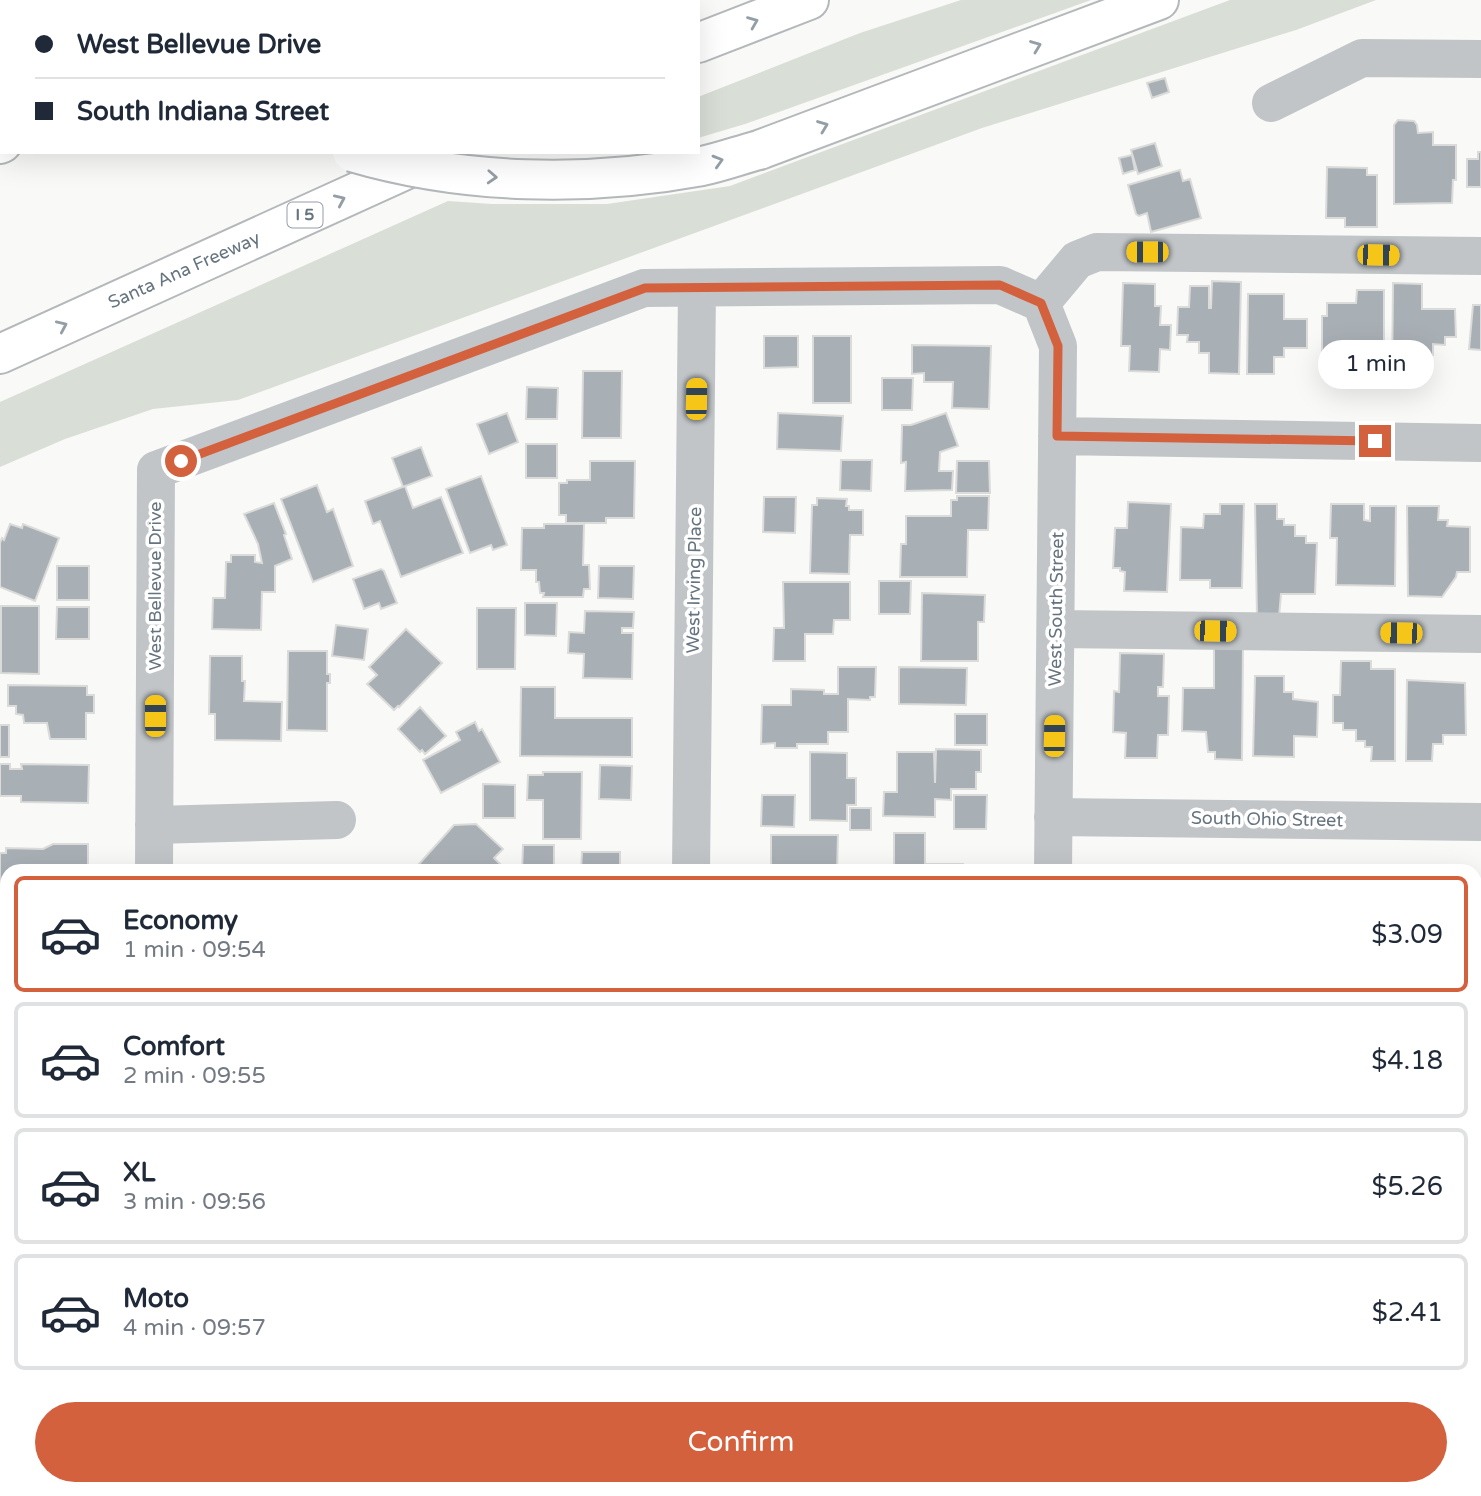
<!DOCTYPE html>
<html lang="en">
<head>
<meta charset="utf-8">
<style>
	:root { --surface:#fff; --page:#f6f6f7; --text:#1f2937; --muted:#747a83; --line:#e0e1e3; --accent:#d4613d }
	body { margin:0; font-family:"Varela Round",sans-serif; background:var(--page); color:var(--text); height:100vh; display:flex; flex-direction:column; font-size:26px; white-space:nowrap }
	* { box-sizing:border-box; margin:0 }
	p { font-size:23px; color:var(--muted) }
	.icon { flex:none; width:38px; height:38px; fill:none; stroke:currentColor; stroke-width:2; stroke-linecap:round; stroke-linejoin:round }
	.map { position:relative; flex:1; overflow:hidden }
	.details { position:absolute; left:0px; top:864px; width:1482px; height:632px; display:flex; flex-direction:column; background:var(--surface); border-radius:21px 21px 0 0; box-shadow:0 7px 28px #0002 }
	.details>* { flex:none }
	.top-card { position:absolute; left:0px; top:0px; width:700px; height:154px; box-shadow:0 7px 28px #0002; display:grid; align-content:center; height:154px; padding:0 35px; background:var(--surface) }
	.end { position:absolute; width:32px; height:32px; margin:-16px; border:9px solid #d4613d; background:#fff; box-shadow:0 0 0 4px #fff }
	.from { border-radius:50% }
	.bubble { position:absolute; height:49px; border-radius:24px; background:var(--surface); box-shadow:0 7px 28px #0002; font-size:23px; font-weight:600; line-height:49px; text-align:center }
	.car { position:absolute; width:21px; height:42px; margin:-21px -10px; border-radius:9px; box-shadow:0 0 5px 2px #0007; background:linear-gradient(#f5c518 24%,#345 0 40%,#f5c518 0 76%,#345 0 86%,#f5c518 0) }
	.top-card b { display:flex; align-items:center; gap:24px; height:66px; font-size:26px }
	.top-card b+b { border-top:2px solid var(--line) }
	.top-card i { width:18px; height:18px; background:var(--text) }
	ul { padding:12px 0 0; list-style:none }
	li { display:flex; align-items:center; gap:21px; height:116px; margin:0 14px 10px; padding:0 21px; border:4px solid var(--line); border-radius:10px }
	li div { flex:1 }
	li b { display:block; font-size:26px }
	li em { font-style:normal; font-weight:600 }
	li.active { border-color:var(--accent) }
	li>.icon { width:63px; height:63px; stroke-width:1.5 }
	.primary-button { display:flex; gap:14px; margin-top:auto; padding:14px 35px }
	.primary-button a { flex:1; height:80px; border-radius:42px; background:var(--accent); color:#fff; font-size:28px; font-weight:600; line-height:80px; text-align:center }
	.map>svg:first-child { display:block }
</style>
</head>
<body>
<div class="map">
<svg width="1481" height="1496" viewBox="0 0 1481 1496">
	<rect width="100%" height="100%" fill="#f9f9f7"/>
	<!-- green -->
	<path fill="#d9ded7" d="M961 0H1091L745 124 698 138V97L860 33Z
		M1230 0H1376L1296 30 982 128 238 400 153 409 65 439 0 467V402L448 201 492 204H607L730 186Z"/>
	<!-- building -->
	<path fill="#a9b0b5" stroke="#dbdbd9" stroke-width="2" d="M1165 78 1169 92 1152 98 1147 83Z
		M1398 120 1414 121 1417 125 1418 133 1433 132V145H1456V180H1453L1452 203 1394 204V125Z
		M1155 143 1162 166 1138 174 1131 150Z
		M1478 152H1481V187H1467V159H1478Z
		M1132 155 1135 170 1123 174 1119 158Z
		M1327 167 1367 168V175H1377V227H1345V218H1326Z
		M1180 170 1183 181 1190 179 1201 218 1151 232 1147 213 1139 216 1136 214 1128 185Z
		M1212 281 1241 282 1239 374 1209 373V353H1199V342H1187L1188 335H1177L1178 307H1189L1190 286H1209V308H1211Z
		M1123 283 1155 284V306H1161L1160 325H1171L1170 350 1160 349 1159 372 1129 371 1130 346H1121Z
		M1393 283 1422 284V309H1455L1456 337H1445V345L1433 344V355H1422V362H1416V375H1392Z
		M1357 290H1384V375H1361V364H1345V351H1322V316H1327V303H1356Z
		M1248 294H1284V319H1307V348H1284V357H1274V374H1247Z
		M1473 305H1481V350L1469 349Z
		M764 336H798V367L764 368Z
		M813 336H851V403H813Z
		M912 345 991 346 989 409 952 408 953 382H924V373L912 374Z
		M583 371H622L621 438H582Z
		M882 378H913L912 410H882Z
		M527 387 558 388 557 419H526Z
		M507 413 518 442 489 454 477 424Z
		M778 413 843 416 841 451 777 449Z
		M946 413 958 446 940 452 939 471H953L952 490 905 491 906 462 901 463 902 425H911Z
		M526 444H557V478H526Z
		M421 447 432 476 403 487 392 458Z
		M841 460H872L871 491 840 490Z
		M590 461H635L634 518H606V523H566V515H559V483H567V480H590Z
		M957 461H989L990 493H956Z
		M481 476 507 545 493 550 491 545 470 553 446 489Z
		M317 485 327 512 333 509 353 566 313 582 281 499Z
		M405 486 413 508 441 497 463 553 401 577 380 521 373 524 365 501Z
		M957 496H989L988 530H968L967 577H900L901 544H906V516H951V500H957Z
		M764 497H796L795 533 763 532Z
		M817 498 847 499 846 506H849V510H863V535H850L849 574 810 573 812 505H817Z
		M1128 502 1171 504 1167 592 1124 591 1125 572 1120 571V568H1113L1115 528H1127Z
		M274 503 286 534 284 535 292 559 275 566V592H262L261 630 212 629 213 598H225L226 562H231V555H255V562L262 563 258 544 244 514Z
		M1220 504H1244L1242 588H1210V580H1180L1181 527 1203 528 1204 514H1220Z
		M1255 504H1277V519H1284V525H1295V536H1306V543H1317L1315 594H1281L1279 617H1257Z
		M1331 504H1364V520L1370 521V506H1396L1395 586 1336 585 1337 538H1330Z
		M1407 506H1439L1438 520H1448L1447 526 1470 527V572H1457L1456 577 1442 597 1408 596Z
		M10 524 22 528 23 524 59 538 35 601 0 587V543L2 538 4 540Z
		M544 524H584L583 565H589L590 589H584L583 597H543L544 593H540L539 582H536V570H521L522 528H544Z
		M57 566H89V600H57Z
		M599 566H634L633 599 598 598Z
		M381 569 384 571 397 603 381 609 379 603 364 609 353 579Z
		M879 581H911L910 614H879Z
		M783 582H850V620H834L833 634H805V661H773L774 628H784Z
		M922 593 985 595 984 622H978V661H921Z
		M525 603H557L556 636 525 635Z
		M1 606H39V674L1 673Z
		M57 607H89V639H56Z
		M477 608H516L515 669H477Z
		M585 611 634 612 633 628H622V633H633L632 679 583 678 584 654 568 653 569 632 584 633Z
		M336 625 368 629 364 660 332 656Z
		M406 629 442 663 399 707 398 706 394 710 367 684 377 675 369 667Z
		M1214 647 1243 648 1242 760 1215 759V752H1208L1206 732 1182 731 1183 688H1214Z
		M288 651H327V674H330V683H327V731L287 730Z
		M1120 653 1164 654 1163 687H1158V696H1169L1168 735H1158L1157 758H1125L1126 733 1113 732 1114 691 1119 692Z
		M210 656H242V681H245L244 701 282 702 281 741 215 740V714H209Z
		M1341 661H1371V669H1395V761H1371L1372 747H1365V741H1356V730H1343V723H1333V695H1340Z
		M838 667H876L875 697H870V700L848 699V732H828V744H797V748H775V743L761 744 762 705H791V689L824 690V694H838Z
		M899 667 967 668 966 705 899 704Z
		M1255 676H1284V692H1293V699L1318 702 1317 737 1294 736V757L1253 756Z
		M1407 680 1465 683 1466 735H1443V744H1433L1432 761H1406Z
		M8 685 87 686V695H94V713H86V739H50L47 723H24L23 715 16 714V706H8Z
		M521 687H555V718H632V757L520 756Z
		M420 707 446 736 425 754 422 750 420 752 398 729Z
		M955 714H987V745H955Z
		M475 722 479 731 482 729 500 762 441 793 423 760 460 740 456 732Z
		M0 725H9V757H0Z
		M936 749 981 750V772H976V789H951V800L935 799V817L883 816 884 792H897V752H934L935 783Z
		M810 752 847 753V778H856V805H847V821L810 820Z
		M0 764H10V769H22L21 764 89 765 88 803 21 802V796H0Z
		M600 765 632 766 631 800 599 799Z
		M543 772H582L581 839H543V800H527L528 775H543Z
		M483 784 515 785V818H483Z
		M762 795H795L794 827 761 826Z
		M954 795H987L986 829H954Z
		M850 808H871V830H850Z
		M476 824 503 849 494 858 508 872H427L419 864 454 825Z
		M894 833H925V867H894Z
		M771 835H838L837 872H771Z
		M53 844H88V872H7V915H5V889L0 888V853H6V848L43 849Z
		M523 845H554V872H522Z
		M582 852H620V872H581Z
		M926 864H963V872H926Z
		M0 960H7V995L0 994Z
		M0 1000H7V1067H1V1070Z
		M0 1082H7V1113H0Z
		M0 1259H7V1330H0Z
		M1475 1306H1481V1352H1475Z
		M2 1353H7V1437H0Z
		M0 1447H7V1489H45V1496H1Z
		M1475 1460H1481V1496H1457V1489H1475Z
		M57 1489H130V1496H57Z
		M164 1489H310V1496H164Z
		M431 1489H575V1496H431Z
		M844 1489H884L877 1496H850Z
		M1108 1489H1151V1496H1108Z
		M1167 1489H1231V1496H1167Z
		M1237 1489H1302V1496H1238Z
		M1316 1489H1376V1496H1316Z
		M1383 1489H1447V1496H1383Z"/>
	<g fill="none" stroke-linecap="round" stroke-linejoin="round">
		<defs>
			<path id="highway" d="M62 0 65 2
				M310 2 314 0
				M698 43 809 0
				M0 144 2 143
				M759 150 1159 0
				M0 354 445 152"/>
		</defs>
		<!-- highway casing -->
		<use href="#highway" stroke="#b4b8bb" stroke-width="42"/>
		<!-- minor -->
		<path stroke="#c1c5c8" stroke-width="38" d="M1271 103 1362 58 1481 59
			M1041 303 1077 260 1097 252 1481 256
			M1057 436 1481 443
			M1056 629 1481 634
			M1053 817 1481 822
			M154 825 337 820
			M154 872 156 470 644 288 1000 285 1041 303 1058 346 1053 872
			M691 872 697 288
			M1475 1021H1481
			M0 1202H7
			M1475 1213H1481
			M1475 1414H1481
			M152 1496V1489
			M370 1496V1489
			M593 1496V1489
			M1047 1496V1489"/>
		<!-- highway -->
		<use href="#highway" stroke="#fff" stroke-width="38"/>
		<defs>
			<path id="highway-bridge" d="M352 152C464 185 588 187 702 166 721 162 740 155 759 150"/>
		</defs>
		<!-- highway-bridge casing -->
		<use href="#highway-bridge" stroke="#b4b8bb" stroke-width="42" stroke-linecap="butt"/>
		<!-- highway-bridge -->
		<use href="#highway-bridge" stroke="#fff" stroke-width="38"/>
	</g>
	<!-- one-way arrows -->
	<defs><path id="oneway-chevron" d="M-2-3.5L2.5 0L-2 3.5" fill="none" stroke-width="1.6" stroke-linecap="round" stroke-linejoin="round" transform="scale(1.75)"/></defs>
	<g stroke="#949ea5">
		<use href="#oneway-chevron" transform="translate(753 22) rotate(-22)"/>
		<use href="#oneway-chevron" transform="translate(1036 46) rotate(-21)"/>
		<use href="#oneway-chevron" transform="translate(823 126) rotate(-21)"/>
		<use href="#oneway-chevron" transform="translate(718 161) rotate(-16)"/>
		<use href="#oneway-chevron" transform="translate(492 177) rotate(3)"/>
		<use href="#oneway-chevron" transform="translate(340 200) rotate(-24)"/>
		<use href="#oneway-chevron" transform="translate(62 326) rotate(-24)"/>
	</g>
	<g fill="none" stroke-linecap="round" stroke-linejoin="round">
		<!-- route -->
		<path stroke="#d4613d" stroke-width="9" d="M181 461 645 288 1000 285 1041 303 1058 346 1057 436 1375 441"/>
	</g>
	<g text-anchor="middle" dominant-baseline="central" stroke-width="7" stroke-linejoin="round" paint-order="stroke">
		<!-- shield labels -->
		<rect fill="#fff" stroke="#949ea5" stroke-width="2" x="287.5" y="202.5" width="35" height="25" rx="5"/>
		<g font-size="16" font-weight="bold" fill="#66747f">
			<text x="305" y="215">I 5</text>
		</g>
		<!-- street labels -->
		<g font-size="18" fill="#66747f" stroke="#fff">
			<text transform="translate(184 270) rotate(-24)">Santa Ana Freeway</text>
			<text transform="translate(694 580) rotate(-89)">West Irving Place</text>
			<text transform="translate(155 586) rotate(-90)">West Bellevue Drive</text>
			<text transform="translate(1056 609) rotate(-89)">West South Street</text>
			<text transform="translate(1267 819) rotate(1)">South Ohio Street</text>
		</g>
	</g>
</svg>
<i class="end from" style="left:181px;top:461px"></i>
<i class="end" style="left:1375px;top:441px"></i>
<div class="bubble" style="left:1318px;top:340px;width:116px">1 min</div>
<i class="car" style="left:1147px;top:252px;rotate:270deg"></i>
<i class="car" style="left:1378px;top:255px;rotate:91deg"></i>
<i class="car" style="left:696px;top:399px;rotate:1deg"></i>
<i class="car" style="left:1215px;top:631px;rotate:91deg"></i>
<i class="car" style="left:1401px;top:633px;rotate:271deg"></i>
<i class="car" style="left:155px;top:716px;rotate:0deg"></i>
<i class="car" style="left:1054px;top:736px;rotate:1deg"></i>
<div class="top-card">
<b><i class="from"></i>West Bellevue Drive</b>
<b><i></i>South Indiana Street</b>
</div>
<section class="details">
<ul>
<li class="active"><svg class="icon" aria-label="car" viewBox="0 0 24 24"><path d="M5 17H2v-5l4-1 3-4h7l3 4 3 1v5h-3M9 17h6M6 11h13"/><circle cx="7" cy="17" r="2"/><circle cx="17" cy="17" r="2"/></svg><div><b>Economy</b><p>1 min · 09:54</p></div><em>$3.09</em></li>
<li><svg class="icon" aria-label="car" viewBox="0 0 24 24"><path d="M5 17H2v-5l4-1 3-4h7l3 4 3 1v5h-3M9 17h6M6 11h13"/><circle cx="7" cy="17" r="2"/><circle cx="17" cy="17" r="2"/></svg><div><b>Comfort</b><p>2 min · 09:55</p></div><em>$4.18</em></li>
<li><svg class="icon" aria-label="car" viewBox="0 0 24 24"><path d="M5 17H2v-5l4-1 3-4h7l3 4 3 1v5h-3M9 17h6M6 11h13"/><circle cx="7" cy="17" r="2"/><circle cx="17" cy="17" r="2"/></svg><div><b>XL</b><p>3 min · 09:56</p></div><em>$5.26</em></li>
<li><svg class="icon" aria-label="car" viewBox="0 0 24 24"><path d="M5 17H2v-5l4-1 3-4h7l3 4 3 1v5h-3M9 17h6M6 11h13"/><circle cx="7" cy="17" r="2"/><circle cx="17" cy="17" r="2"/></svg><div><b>Moto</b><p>4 min · 09:57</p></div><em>$2.41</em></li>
</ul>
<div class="primary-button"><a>Confirm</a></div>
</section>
</div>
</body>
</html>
